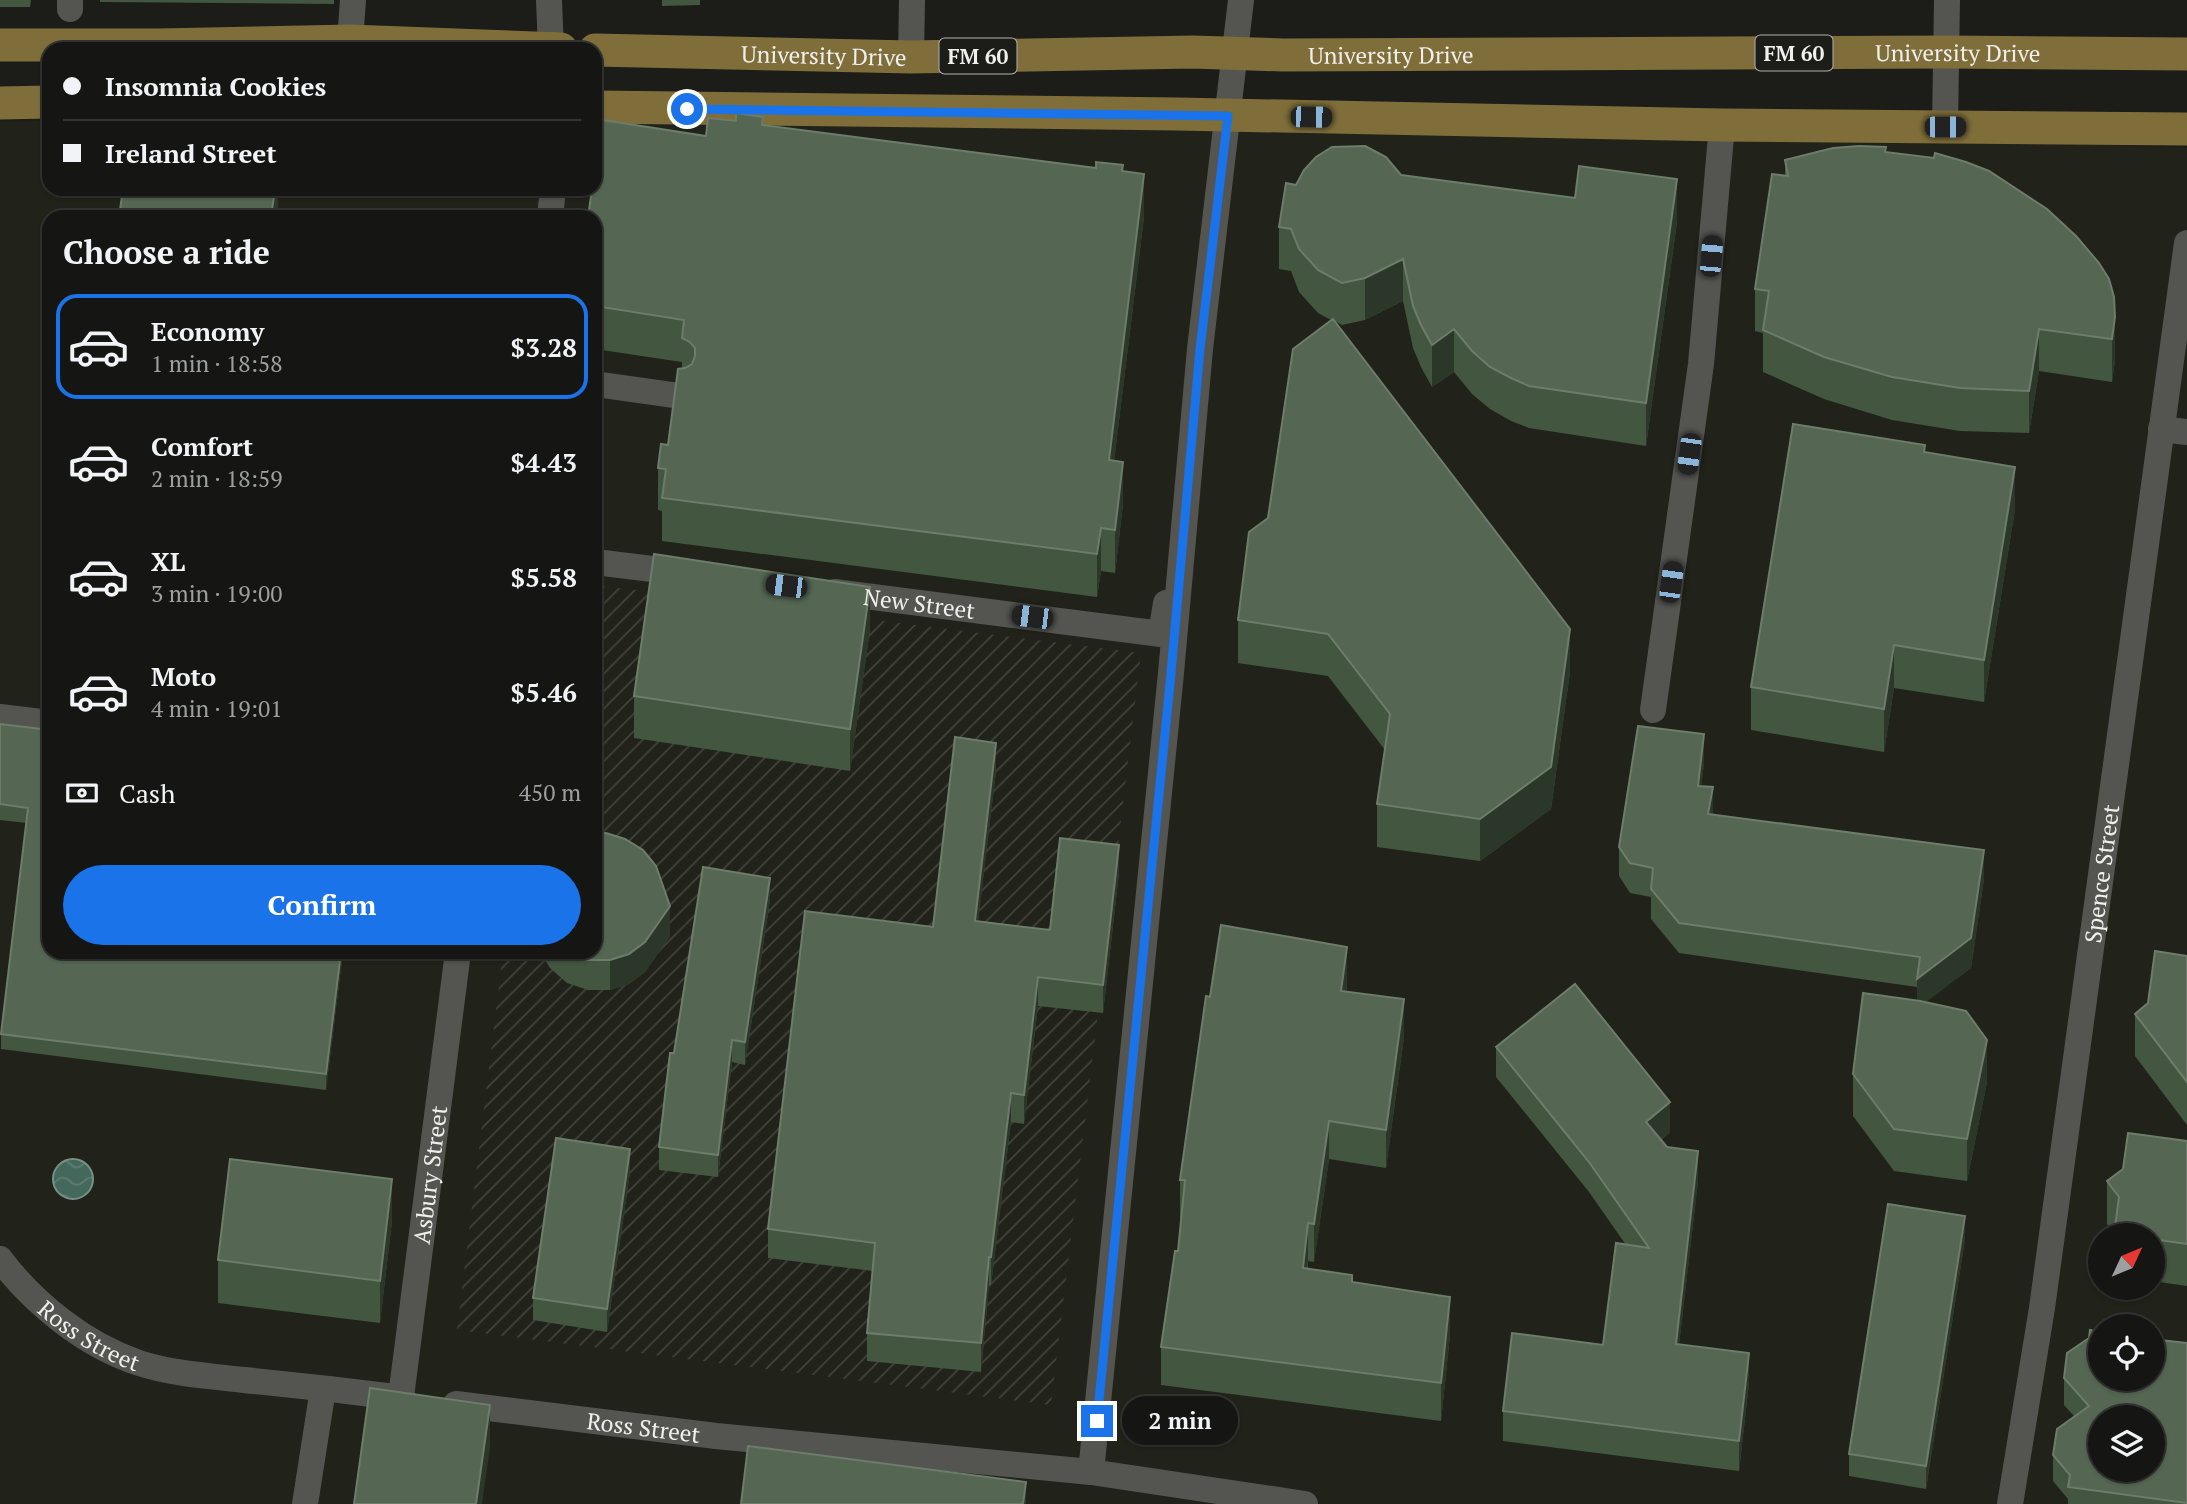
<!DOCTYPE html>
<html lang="en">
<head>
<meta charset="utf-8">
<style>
	:root { --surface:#151513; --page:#222221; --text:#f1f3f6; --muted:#9d9fa0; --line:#343433; --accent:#1a73e8 }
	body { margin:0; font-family:"PT Serif",serif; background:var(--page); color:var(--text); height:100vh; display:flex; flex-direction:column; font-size:26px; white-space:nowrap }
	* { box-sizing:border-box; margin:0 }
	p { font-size:23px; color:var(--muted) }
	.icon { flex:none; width:38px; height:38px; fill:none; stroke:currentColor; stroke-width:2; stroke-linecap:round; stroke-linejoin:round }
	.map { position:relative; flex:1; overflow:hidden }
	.side { position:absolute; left:42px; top:210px; width:560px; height:749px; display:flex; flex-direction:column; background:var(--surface); border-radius:21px; box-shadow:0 2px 5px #0004,0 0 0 2px var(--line) }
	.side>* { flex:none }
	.hud { position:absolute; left:42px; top:42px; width:560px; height:154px; border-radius:21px; box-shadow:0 2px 5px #0004,0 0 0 2px var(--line); display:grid; align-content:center; height:154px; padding:0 21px; background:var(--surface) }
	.needle { width:46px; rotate:46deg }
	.buttons { position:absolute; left:2088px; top:1223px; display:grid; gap:14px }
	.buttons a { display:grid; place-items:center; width:77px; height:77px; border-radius:50%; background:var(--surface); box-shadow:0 2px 5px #0004,0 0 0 2px var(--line); font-size:35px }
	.end { position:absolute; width:32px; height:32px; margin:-16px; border:9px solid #1a73e8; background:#fff; box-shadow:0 0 0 4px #fff }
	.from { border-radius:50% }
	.bubble { position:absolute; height:49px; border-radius:24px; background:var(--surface); box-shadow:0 2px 5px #0004,0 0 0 2px var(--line); font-size:23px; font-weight:800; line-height:49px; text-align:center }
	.car { position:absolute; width:21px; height:42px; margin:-21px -10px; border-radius:9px; box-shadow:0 0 5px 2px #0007; background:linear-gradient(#222 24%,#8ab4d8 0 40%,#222 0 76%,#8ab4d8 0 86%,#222 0) }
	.hud b { display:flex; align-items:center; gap:24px; height:66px; font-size:26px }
	.hud b+b { border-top:2px solid var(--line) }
	.hud i { width:18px; height:18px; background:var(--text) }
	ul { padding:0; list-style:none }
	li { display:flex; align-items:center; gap:21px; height:105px; margin:0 14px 10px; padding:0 7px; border:4px solid transparent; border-radius:21px }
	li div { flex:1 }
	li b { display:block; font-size:26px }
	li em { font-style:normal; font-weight:800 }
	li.active { border-color:var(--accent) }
	li>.icon { width:63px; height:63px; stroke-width:1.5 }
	h2 { padding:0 21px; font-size:32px; line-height:84px }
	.pay { display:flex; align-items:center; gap:18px; height:77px; padding:0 21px; font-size:26px }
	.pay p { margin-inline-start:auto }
	.button { display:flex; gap:14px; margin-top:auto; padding:14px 21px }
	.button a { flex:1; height:80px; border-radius:42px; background:var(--accent); color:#fff; font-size:28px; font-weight:800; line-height:80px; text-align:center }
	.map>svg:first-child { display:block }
</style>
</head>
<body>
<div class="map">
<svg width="2187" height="1504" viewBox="0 0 2187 1504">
	<defs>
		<pattern id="industrial-furrows" width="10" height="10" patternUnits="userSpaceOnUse" patternTransform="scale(1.75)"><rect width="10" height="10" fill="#21231a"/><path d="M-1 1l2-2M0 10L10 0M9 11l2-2" fill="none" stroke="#42433c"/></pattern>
		<pattern id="water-waves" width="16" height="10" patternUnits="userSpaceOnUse" patternTransform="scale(1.75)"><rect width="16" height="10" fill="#44685b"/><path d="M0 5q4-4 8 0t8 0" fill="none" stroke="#5f7e73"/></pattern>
	</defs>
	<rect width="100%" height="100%" fill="#1c1c19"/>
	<!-- built -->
	<path fill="#21231a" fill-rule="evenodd" d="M595 116 2108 145 2187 148V1504H0V122L49 121V189H595ZM49 217H595V952H49ZM2100 1236H2152V1288H2100ZM2100 1326H2152V1379H2100ZM2100 1418H2152V1470H2100Z"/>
	<!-- industrial -->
	<path fill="url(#industrial-furrows)" d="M595 585 1141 653 1051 1405 457 1330 503 952H595Z"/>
	<!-- water -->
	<path fill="url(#water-waves)" stroke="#779187" stroke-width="2" d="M53 1179a20 20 0 1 1 40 0a20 20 0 1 1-40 0Z"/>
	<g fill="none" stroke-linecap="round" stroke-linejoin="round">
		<!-- minor -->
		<g stroke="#545551" stroke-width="26">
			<path d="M549 0 551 49"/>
			<path d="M70 9V0"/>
			<path d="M350 41 353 0"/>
			<path d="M911 57 912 0"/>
			<path d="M1945 126 1947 0"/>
			<path d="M550 217 553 189"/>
			<path d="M595 384 680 396"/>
			<path d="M2161 429 2187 432"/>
			<path d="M595 562 685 573"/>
			<path id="s1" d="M834 592 1161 634 1166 603"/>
			<path d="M1653 710 1701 364 1722 125"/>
			<path d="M0 717 49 723"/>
			<path id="s2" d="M0 1259C34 1304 85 1345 139 1363 173 1374 209 1376 244 1380 297 1385 350 1391 403 1398"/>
			<path id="s3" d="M401 1397 458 952"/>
			<path id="s4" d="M456 1404 716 1436 1091 1472 1305 1504"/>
			<path d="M1091 1472 1171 673 1200 349 1241 0"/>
			<path d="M305 1504 323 1389"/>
			<path id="s5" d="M2010 1504 2042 1308 2187 243"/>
		</g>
		<!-- major -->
		<g stroke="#7f6e3a" stroke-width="33">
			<path d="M0 45H158L350 41 561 49"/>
			<path id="s6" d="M595 50 911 57 1193 52 1283 55 1946 52 2187 54"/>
			<path d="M0 103 49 102"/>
			<path d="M595 107 1178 114 1722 125 2187 129"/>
		</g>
	</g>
	<!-- wall -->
	<path fill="#425640" d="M0 0H31L30 7H0Z
		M100 0H334V4L100 2Z
		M662 0H700V5L662 6Z
		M763 125 1123 172 1144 217 1114 461 1123 504 1115 573 1101 571 1097 597 662 541V511L658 510V468L668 445 682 369V362L595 349V217L706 136Z
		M1886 152 2109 279 2115 360 2112 382 2039 371 2029 433 1960 431 1892 420 1824 399 1763 372V333L1755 331V289L1785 176V160Z
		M1401 175 1677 222 1646 446 1529 428 1511 421 1490 409 1472 394 1454 372 1432 387 1421 367 1413 348 1403 301 1365 320 1342 325 1335 321 1570 672 1551 809 1480 861 1377 847V804L1385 750 1328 676 1238 663V620L1268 518 1331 320 1318 313 1299 292 1291 271 1279 269V227L1296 185Z
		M1925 452 2015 509 1984 702 1894 688 1884 752 1751 730V687Z
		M870 629 850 771 634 738V696Z
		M0 724 49 730V952H343L326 1090 1 1049V1034L27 823 0 820Z
		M1704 763 1701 787 1713 815 1984 879 1971 968 1925 1002 1987 1082 1967 1181 1894 1171 1853 1116V1074L1917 1001V987L1679 953 1651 919V897L1630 893 1619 876V847Z
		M996 771 978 921 1050 930 1119 873 1103 1013 1038 1006 1024 1124 1011 1122 991 1285H989L981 1372 867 1361V1333L873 1271 768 1258V1229L933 927Z
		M770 900 745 1065 732 1062 718 1177 659 1170V1147L674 1053Z
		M670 936 645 972 629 984 610 990H588L567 983 550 968 540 952H595Z
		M2187 956V1125L2135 1056V1014L2148 1003Z
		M1347 985 1346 992 1404 1037 1386 1168 1329 1159 1314 1262 1308 1261V1269L1352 1282 1450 1335 1441 1421 1161 1385V1347L1178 1251 1181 1218H1180V1180L1210 997Z
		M1496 1047 1670 1132 1661 1140 1698 1181 1679 1344 1749 1383 1739 1471 1503 1441V1411L1603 1345 1626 1245 1589 1192 1496 1077Z
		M2187 1141V1286L2152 1281V1236H2114V1233L2107 1224V1181Z
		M630 1172 607 1332 533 1320V1298Z
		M392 1221 380 1323 218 1303V1260Z
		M1965 1239 1926 1489 1849 1476V1454Z
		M2187 1343V1504H2068V1499L2053 1481V1455L2074 1416 2064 1405V1378Z"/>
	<!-- shaded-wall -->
	<path fill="#2b3829" d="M1144 174V217L1109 503V460Z
		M1677 179V222L1646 446V403Z
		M275 189H278V207L276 217H271Z
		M1403 259V301L1365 320V278Z
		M2115 317V360L2112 382V339Z
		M1454 329V372L1432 387V345Z
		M2039 329V371L2029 433V391Z
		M1123 462V504L1115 573V530Z
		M2015 467V509L1984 702V660Z
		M1101 528V571L1097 597V554Z
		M870 587V629L850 771V729Z
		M1570 629V672L1551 809 1480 861V819Z
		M1894 645V688L1884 752V709Z
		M1704 734V763L1698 816V786Z
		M996 743V771L975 950V921Z
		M1713 787V817L1708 814Z
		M1119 845V873L1103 1013V985Z
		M1984 850V879L1971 968 1917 1009V979Z
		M770 878V900L745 1065V1042Z
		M670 906V936L645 972 629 984 610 990V960Z
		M1347 947V985L1341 1029V991Z
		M341 952H343L326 1090V1074Z
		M1038 977V1006L1024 1124V1095Z
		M1404 999V1037L1386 1168V1130Z
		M732 1040V1062L718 1177V1155Z
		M1987 1040V1082L1967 1181V1139Z
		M1011 1093V1122L991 1285V1257Z
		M1670 1102V1132L1646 1151V1122Z
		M1329 1121V1159L1314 1262V1224Z
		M630 1149V1172L607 1332V1309Z
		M1698 1151V1181L1676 1373V1344Z
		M392 1179V1221L380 1323V1281Z
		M1965 1216V1239L1926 1489V1466Z
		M1308 1223V1261L1303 1306V1268Z
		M989 1257V1285L981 1372V1343Z
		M1450 1297V1335L1441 1421V1383Z
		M1749 1353V1383L1739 1471V1441Z
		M490 1405V1447L482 1504H476Z
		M1026 1482V1504H1023Z"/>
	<!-- building -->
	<path fill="#556653" stroke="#6d7c6b" stroke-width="2" fill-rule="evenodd" d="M736 113 763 117 762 125 1096 168V162L1123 165 1122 171 1144 174 1109 460 1123 462 1115 530 1101 528 1097 554 662 498 666 469 658 468 661 444 668 445 678 369 685 368 692 364 695 356V348L690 342 682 338 684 320 595 306V217H588L592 189H595V170L602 120 706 136 708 118 736 121Z
		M1365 146 1386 157 1401 175 1575 198 1579 166 1677 179 1646 403 1529 386 1511 378 1490 367 1472 351 1454 329 1432 345 1421 325 1413 306 1403 259 1365 278 1342 283 1318 270 1299 249 1291 229 1279 227 1286 183 1296 185 1304 170 1316 157 1332 147Z
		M1859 146 1886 147 1885 152 1934 158 1935 153 1966 162 1989 171 2047 209 2076 236 2099 263 2109 279 2114 297 2115 317 2112 339 2039 329 2029 391 1960 388 1892 377 1824 357 1763 330 1769 291 1755 289 1772 174 1788 176 1785 160 1833 148Z
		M123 189H275L271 217H119Z
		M1333 319 1570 629 1551 767 1480 819 1377 804 1390 714 1328 634 1238 620 1249 532 1268 518 1293 349Z
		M1793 424 1925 445 1924 452 2015 467 1984 660 1894 645 1884 709 1751 687Z
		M654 554 870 587 850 729 634 696Z
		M0 724 49 730V952H341L326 1074 1 1034 28 808 0 804Z
		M1638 726 1704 734 1698 786 1713 787 1708 814 1984 850 1971 938 1917 979 1920 957 1679 923 1651 889 1653 868 1630 863 1619 847Z
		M955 737 996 743 975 921 1050 930 1060 838 1119 845 1103 985 1038 977 1024 1095 1011 1093 991 1257H989L981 1343 867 1333 875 1243 768 1229 805 911 933 927Z
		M606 833 625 839 643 850 656 866 670 906 645 942 629 954 610 960H588L566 952H595V834Z
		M703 867 770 878 745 1042 732 1040 718 1155 659 1147 670 1053H674Z
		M1221 925 1347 947 1341 991 1404 999 1386 1130 1329 1121 1314 1224 1308 1223 1303 1268 1352 1275V1282L1450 1297 1441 1383 1161 1347 1175 1251H1178L1185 1180H1180L1206 996 1210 997Z
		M2155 951 2187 956V1082L2135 1014 2148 1003Z
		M1575 984 1670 1102 1646 1122 1667 1147 1698 1151 1676 1344 1749 1353 1739 1441 1503 1411 1512 1333 1603 1345 1616 1243 1649 1248 1589 1162 1496 1047Z
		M1863 993 1920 1001 1966 1011 1987 1040 1967 1139 1894 1129 1853 1074Z
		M2128 1133 2187 1141V1244L2152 1239V1236H2126L2114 1234 2119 1197 2107 1181 2123 1169Z
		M556 1138 630 1149 607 1309 533 1298Z
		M230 1159 392 1179 380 1281 218 1260Z
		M1888 1204 1965 1216 1926 1466 1849 1454Z
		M2090 1330 2100 1332V1379H2152V1339L2187 1343V1503L2068 1487 2070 1475 2053 1455 2057 1429 2089 1406 2064 1378 2067 1353 2089 1338ZM2100 1418H2152V1470H2100Z
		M370 1388 490 1405 476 1504H354Z
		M748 1446 1026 1482 1023 1504H741Z"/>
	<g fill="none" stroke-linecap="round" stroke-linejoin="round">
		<!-- route -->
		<path stroke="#1a73e8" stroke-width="9" d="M687 109 1228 116 1200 349 1171 673 1097 1421"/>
	</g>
	<g text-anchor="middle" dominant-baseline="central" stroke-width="5" stroke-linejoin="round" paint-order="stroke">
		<!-- shield labels -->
		<g fill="#1c1c19" stroke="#b0b0ad" stroke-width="2">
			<rect x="1755.5" y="35.5" width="77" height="35" rx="5"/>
			<rect x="939.5" y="38.5" width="77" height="35" rx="5"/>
		</g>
		<g font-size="21" font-weight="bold" fill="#eff0ed">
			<text x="1794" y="53">FM 60</text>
			<text x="978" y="56">FM 60</text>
		</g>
		<!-- street labels -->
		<g font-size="23" fill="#eff0ed" stroke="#1c1c19">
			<text stroke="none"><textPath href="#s6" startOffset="1363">University Drive</textPath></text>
			<text stroke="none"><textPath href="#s6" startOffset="796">University Drive</textPath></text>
			<text stroke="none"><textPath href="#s6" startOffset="229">University Drive</textPath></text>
			<text stroke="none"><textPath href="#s1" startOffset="86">New Street</textPath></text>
			<text stroke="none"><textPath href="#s5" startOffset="637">Spence Street</textPath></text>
			<text stroke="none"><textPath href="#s3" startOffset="224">Asbury Street</textPath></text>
			<text stroke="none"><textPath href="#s2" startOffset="119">Ross Street</textPath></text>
			<text stroke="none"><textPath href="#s4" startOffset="189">Ross Street</textPath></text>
		</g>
	</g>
</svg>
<div class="buttons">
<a><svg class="needle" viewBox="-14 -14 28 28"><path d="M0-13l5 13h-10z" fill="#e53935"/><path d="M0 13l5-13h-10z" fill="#9d9fa0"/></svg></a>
<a><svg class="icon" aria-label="locate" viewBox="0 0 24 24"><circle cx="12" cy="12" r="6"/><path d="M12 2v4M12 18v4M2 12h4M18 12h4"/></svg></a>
<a><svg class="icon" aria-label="layers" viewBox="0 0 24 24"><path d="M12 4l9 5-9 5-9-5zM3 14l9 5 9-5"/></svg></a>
</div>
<i class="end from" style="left:687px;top:109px"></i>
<i class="end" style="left:1097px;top:1421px"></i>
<div class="bubble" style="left:1122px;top:1396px;width:116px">2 min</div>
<i class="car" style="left:1311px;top:117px;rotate:91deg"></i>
<i class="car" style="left:1945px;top:127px;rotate:90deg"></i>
<i class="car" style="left:1711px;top:256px;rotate:5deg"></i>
<i class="car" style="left:1689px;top:454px;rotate:188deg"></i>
<i class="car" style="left:1671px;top:582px;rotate:8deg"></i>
<i class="car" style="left:786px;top:586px;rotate:277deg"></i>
<i class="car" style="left:1032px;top:617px;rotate:277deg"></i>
<div class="hud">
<b><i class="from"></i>Insomnia Cookies</b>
<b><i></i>Ireland Street</b>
</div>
<section class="side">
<h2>Choose a ride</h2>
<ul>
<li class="active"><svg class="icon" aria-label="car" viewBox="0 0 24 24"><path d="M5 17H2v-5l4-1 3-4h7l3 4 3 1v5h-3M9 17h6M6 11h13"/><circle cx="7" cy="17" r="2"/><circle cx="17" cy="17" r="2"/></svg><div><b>Economy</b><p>1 min · 18:58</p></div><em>$3.28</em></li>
<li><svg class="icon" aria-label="car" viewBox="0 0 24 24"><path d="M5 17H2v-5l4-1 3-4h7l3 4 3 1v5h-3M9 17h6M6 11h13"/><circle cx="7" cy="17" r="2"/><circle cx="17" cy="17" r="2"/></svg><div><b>Comfort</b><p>2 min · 18:59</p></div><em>$4.43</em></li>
<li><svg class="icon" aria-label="car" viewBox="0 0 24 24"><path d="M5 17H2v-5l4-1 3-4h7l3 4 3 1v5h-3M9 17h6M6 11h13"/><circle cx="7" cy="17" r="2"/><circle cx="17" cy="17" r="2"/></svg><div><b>XL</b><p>3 min · 19:00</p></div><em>$5.58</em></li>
<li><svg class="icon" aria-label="car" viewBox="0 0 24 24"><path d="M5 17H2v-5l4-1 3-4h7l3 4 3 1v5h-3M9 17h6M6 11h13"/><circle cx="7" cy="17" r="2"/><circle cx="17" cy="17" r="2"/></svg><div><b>Moto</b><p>4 min · 19:01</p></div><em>$5.46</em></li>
</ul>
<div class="pay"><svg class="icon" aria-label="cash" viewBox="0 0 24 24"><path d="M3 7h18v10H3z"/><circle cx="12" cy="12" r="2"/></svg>Cash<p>450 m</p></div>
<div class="button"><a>Confirm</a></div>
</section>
</div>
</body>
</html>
